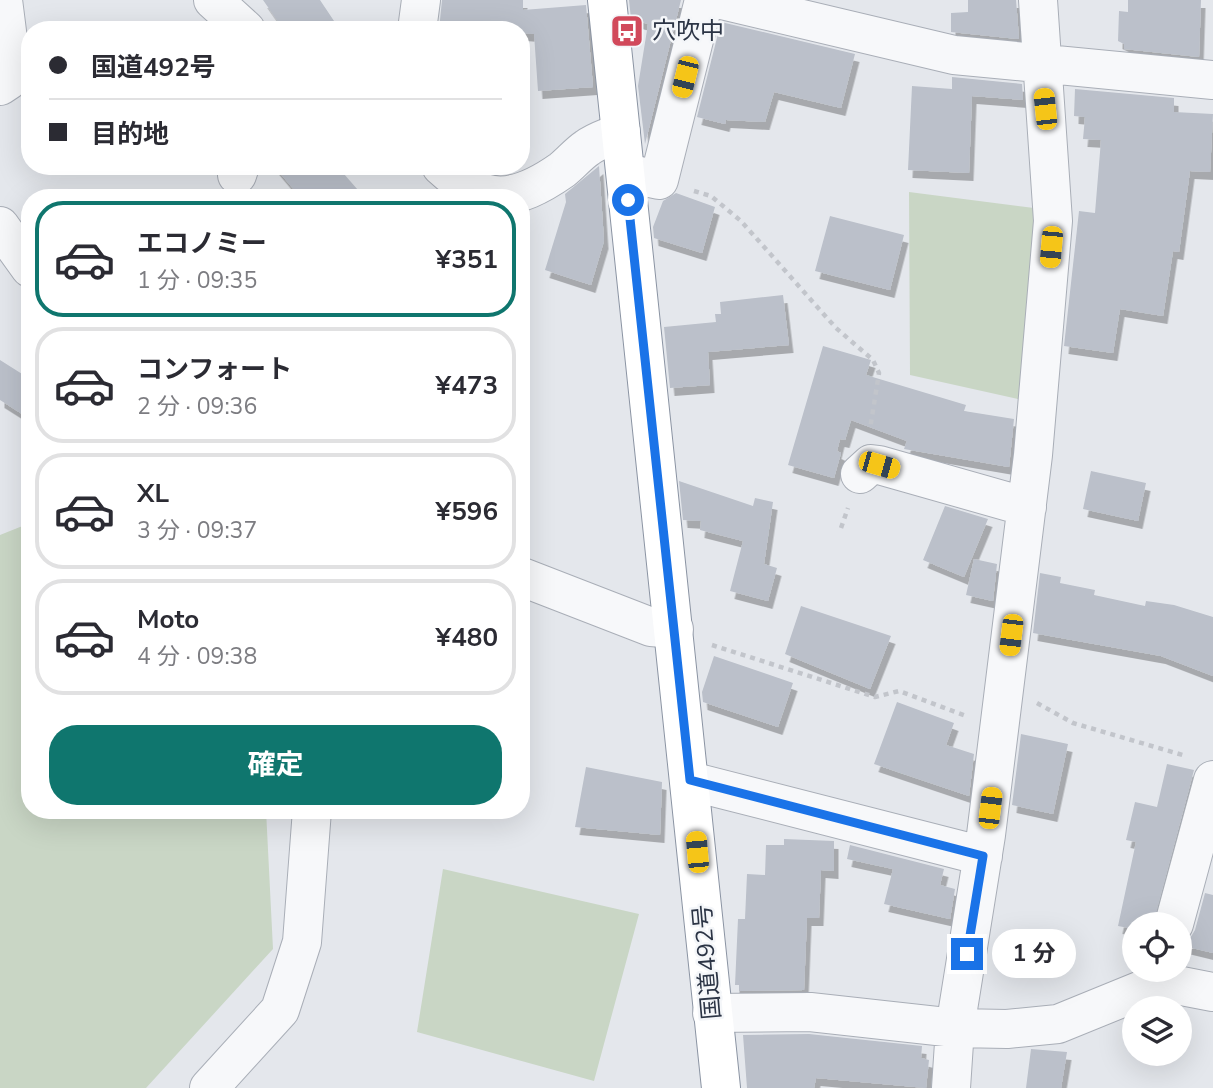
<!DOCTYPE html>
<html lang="ja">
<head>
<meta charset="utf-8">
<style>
	:root { --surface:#fff; --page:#f7f7f7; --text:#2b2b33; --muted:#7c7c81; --line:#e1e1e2; --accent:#0f766e }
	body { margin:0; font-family:"Nunito Sans","Noto Sans JP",sans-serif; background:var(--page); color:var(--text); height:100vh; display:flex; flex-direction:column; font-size:26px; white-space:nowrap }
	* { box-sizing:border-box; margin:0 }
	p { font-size:23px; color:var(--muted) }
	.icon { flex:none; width:38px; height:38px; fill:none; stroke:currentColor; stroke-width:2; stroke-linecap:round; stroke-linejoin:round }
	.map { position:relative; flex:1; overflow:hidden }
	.panel { position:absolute; left:21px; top:189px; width:509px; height:630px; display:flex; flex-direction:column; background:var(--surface); border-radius:28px; box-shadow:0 7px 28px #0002 }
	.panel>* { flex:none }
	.top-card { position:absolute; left:21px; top:21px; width:509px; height:154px; border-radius:28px; box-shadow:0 7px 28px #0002; display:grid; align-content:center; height:154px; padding:0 28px; background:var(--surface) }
	.fabs { position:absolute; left:1122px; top:912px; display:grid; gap:14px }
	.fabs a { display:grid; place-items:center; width:70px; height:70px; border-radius:50%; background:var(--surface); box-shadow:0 7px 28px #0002; font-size:35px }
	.end { position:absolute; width:32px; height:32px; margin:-16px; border:9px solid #1a73e8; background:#fff; box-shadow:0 0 0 4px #fff }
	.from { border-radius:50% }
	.bubble { position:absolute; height:49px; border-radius:24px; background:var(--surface); box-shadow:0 7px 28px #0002; font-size:23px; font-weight:700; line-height:49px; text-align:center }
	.car { position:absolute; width:21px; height:42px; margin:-21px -10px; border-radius:9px; box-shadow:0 0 5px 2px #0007; background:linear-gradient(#f5c518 24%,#345 0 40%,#f5c518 0 76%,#345 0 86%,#f5c518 0) }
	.top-card b { display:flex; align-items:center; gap:24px; height:66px; font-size:26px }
	.top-card b+b { border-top:2px solid var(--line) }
	.top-card i { width:18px; height:18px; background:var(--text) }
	ul { padding:12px 0 0; list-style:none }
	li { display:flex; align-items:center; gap:21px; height:116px; margin:0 14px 10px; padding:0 14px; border:4px solid var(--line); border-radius:28px }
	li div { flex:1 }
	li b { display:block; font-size:26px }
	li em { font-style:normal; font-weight:700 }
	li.selected { border-color:var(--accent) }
	li>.icon { width:63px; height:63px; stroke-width:1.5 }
	.button { display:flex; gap:14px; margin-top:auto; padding:14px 28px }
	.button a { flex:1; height:80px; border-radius:28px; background:var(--accent); color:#fff; font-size:28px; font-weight:700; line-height:80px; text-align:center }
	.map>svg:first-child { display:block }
</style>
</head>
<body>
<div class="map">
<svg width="1213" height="1088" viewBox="0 0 1213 1088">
	<defs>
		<filter id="shadow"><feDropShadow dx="4.5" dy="8" stdDeviation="0" flood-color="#0004"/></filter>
	</defs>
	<rect width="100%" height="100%" fill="#e4e7ec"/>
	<!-- green -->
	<path fill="#c9d6c5" d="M909 192 1042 209 1022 400 910 375Z
		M30 523V810H266L273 949 146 1088H0V535Z
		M443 869 639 914 594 1081 417 1032Z"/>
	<!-- building -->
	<path fill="#bbc0ca" filter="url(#shadow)" d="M263 0H320L340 30H284Z
		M442 0H523V10L586 5 593 87 538 91 534 34 522 33V30H439Z
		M629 0H681L645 144 638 86 648 24 631 19Z
		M968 0H1016L1019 39 951 32V13L968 12Z
		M1128 0H1201L1199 57 1124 49V44L1118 41 1119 11 1128 12Z
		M721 22 855 54 841 108 774 92 765 122 726 120 725 124 697 117Z
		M952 77 1022 84 1023 100 972 96 969 173 908 170 912 86 952 89Z
		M1075 89 1174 98V112L1213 114 1210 172 1190 171 1179 252 1173 251 1163 316 1120 309 1113 353 1064 346 1079 211 1095 213 1101 140 1083 139 1085 117 1074 116Z
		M274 166H337L365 198H301Z
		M599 166 604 241 591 285 545 270 566 202 565 194Z
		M676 193 715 207 702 253 654 238 653 227 663 201Z
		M830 216 904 235 890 290 815 271Z
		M783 295 789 345 708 352 710 385 670 388 664 327 716 322 715 314H721L720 302Z
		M823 346 871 360 866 375 966 405 964 411 1014 419 1009 467 904 449 907 441 851 420 845 440 840 439 837 451 841 453 834 478 788 465Z
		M0 360 30 379V419L0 400Z
		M1091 471 1146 483 1138 521 1083 509Z
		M679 481 753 506 755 498 773 502 764 564 777 568 768 601 730 591 743 541 700 530 701 521 683 520Z
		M945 506 988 519 964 577 923 560Z
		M974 559 997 564 993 601 966 595Z
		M1040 573 1061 577 1060 583 1095 590 1094 595 1145 606 1146 601 1174 605 1213 617V676L1161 656 1033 633Z
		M801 606 891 636 870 689 785 654Z
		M714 656 793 683 778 727 703 702 702 692Z
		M897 702 954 723 946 745 974 754 969 796 874 764Z
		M1021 734 1068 744 1053 814 1012 805Z
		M1167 764 1194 770 1153 924H1134V929L1118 926 1136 842 1126 840 1135 802 1157 807Z
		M586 767 662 782 660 835 575 827Z
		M784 839 834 841V871L821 870 819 918H807L804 990 739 991V985H735L738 919H745L747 874 765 875 766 845H784Z
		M850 845 944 869 940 885 955 889 950 919 884 904 893 869 847 859Z
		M1205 893 1213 895V953L1180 945 1189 940 1195 930Z
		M809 1034 922 1046 921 1058 929 1060 926 1088 816 1078 814 1088H747L743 1035Z
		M1031 1049 1067 1052 1061 1088H1026Z"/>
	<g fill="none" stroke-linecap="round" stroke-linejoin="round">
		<defs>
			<path id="street" d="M213 0 246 30
				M722 0 954 55 1213 80
				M417 30 421 0
				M0 86 9 80 11 63 3 0
				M441 166C484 206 515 203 562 170 571 163 578 154 587 148 596 141 610 137 621 132
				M626 173 659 180 704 0
				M237 175 240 166
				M0 226 30 268
				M860 474 871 464 879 465 1027 507
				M522 577 651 627 674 629
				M690 781 983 856
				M1174 924 1213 780
				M712 1013 810 1012 955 1028 1007 1029 1058 1024 1161 982 1213 992
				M209 1088 280 1010 302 942 312 810
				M951 1088 955 1028 986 835 1033 455 1053 221 1038 0"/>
			<path id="highway" d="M607 0 721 1088"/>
		</defs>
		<!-- street casing -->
		<use href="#street" stroke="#a9aeb7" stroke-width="40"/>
		<!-- highway casing -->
		<use href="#highway" stroke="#8b94a3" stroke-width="40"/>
		<!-- path -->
		<path stroke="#c2c5cb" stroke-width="4.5" stroke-dasharray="5 5" stroke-linecap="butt" d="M694 191 711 196 741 221 836 328 873 360 879 373 870 429
			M841 528 848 508
			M712 645 875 697 899 691 966 716
			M1037 703 1073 723 1186 756"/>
		<!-- street -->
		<use href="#street" stroke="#f7f8fa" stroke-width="38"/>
		<!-- highway -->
		<use href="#highway" stroke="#fff" stroke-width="38"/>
	</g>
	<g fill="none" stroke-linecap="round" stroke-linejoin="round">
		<!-- route -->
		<path stroke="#1a73e8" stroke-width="9" d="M628 200 690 780 983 856 967 954"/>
	</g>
	<!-- icons -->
	<defs>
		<symbol id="bus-square" viewBox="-11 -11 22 22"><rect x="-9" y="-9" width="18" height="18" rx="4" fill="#d1495b" stroke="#f4f6f9"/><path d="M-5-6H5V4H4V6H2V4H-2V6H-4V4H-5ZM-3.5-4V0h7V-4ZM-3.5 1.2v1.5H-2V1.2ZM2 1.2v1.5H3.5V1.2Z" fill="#fff"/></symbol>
	</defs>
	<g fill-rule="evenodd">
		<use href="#bus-square" x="608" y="12" width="38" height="38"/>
	</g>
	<g text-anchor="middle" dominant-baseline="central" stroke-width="5" stroke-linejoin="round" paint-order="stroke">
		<!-- poi labels -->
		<g font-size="24" fill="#2b3445" stroke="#f4f6f9" text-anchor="start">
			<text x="652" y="31">穴吹中</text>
		</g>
		<!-- street labels -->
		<g font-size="24" fill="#2b3445" stroke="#f4f6f9">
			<text transform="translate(707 962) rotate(-95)">国道492号</text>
		</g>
	</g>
</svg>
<div class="fabs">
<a><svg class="icon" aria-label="locate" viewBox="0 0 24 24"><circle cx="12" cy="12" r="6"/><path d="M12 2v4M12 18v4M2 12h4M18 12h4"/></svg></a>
<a><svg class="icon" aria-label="layers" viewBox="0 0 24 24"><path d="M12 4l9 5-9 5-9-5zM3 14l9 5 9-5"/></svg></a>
</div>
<i class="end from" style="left:628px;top:200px"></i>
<i class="end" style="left:967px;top:954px"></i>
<div class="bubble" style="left:992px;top:929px;width:84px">1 分</div>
<i class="car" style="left:685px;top:77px;rotate:194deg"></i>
<i class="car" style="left:1045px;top:109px;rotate:354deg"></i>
<i class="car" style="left:1051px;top:247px;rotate:185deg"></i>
<i class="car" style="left:879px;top:465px;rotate:106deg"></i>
<i class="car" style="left:1011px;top:635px;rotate:187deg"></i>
<i class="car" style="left:990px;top:808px;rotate:7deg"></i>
<i class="car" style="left:697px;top:852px;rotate:355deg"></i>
<div class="top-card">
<b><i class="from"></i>国道492号</b>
<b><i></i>目的地</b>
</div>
<section class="panel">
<ul>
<li class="selected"><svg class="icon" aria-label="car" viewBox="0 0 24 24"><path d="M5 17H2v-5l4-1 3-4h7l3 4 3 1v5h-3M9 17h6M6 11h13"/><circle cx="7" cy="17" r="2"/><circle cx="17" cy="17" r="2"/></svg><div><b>エコノミー</b><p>1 分 · 09:35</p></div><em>¥351</em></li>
<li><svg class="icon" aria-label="car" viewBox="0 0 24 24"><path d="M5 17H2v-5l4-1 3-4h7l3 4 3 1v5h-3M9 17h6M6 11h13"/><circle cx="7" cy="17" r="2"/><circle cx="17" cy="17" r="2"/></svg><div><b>コンフォート</b><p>2 分 · 09:36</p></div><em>¥473</em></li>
<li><svg class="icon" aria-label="car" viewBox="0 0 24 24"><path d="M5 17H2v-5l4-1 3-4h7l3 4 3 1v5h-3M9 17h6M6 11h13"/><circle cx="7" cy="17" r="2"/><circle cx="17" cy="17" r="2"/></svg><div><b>XL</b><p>3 分 · 09:37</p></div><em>¥596</em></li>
<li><svg class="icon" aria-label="car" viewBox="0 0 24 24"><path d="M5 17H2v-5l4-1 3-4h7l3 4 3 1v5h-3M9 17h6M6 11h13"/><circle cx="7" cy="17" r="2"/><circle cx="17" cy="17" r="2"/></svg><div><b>Moto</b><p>4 分 · 09:38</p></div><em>¥480</em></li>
</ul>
<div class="button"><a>確定</a></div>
</section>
</div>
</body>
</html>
